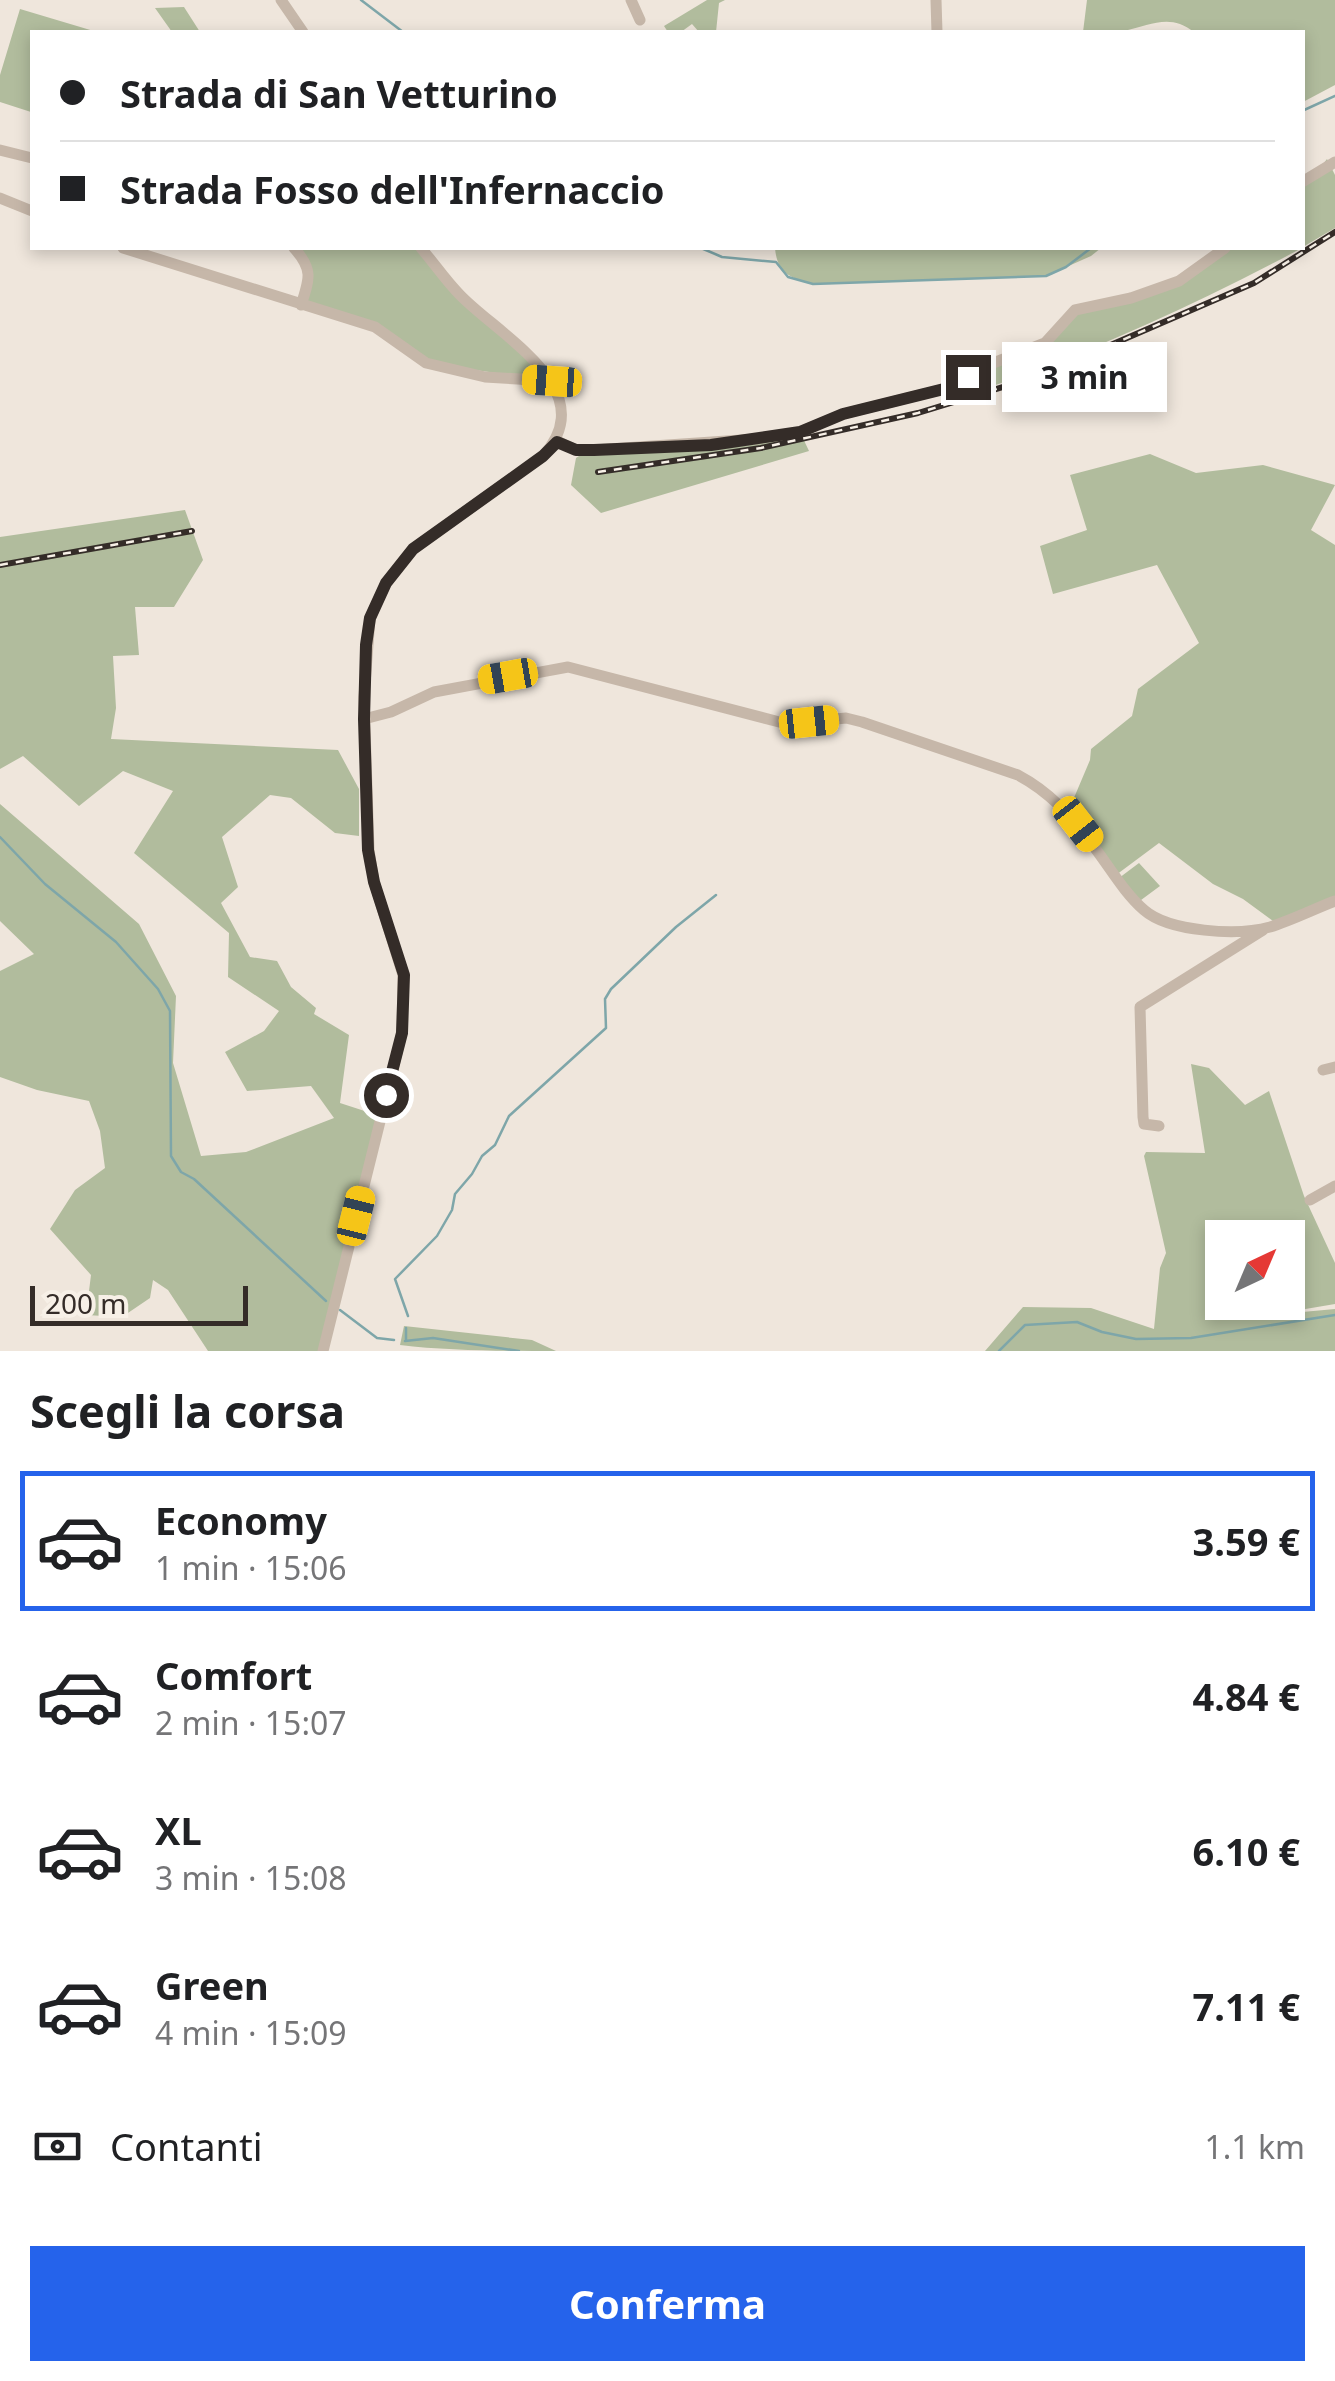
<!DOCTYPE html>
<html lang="it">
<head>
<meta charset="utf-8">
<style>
	:root { --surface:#fff; --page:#f2f2f2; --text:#202124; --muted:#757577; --line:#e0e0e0; --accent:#2563eb }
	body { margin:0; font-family:"Noto Sans",sans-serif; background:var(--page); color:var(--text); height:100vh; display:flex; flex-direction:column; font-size:38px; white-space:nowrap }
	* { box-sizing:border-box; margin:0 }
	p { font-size:32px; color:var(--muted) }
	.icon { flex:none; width:55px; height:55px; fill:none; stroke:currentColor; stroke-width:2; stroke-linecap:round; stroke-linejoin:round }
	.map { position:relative; height:1351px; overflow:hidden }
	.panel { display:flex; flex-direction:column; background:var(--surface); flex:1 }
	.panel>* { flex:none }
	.guide { position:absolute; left:30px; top:30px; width:1275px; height:220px; border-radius:0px; box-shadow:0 5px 15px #0003; display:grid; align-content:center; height:220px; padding:0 30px; background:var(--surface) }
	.needle { width:65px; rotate:44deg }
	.controls { position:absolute; left:1205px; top:1220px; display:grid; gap:20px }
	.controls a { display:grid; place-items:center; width:100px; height:100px; border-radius:0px; background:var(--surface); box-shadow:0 5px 15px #0003; font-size:50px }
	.scale { position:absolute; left:30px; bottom:25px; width:218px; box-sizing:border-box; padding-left:10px; border:5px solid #342c28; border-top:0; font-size:28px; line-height:35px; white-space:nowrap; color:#342c28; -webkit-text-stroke:8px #f7f0e7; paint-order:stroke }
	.end { position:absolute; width:45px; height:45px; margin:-22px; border:12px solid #342c28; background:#fff; box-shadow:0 0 0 5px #fff }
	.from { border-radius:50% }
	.bubble { position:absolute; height:70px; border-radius:0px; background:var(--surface); box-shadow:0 5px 15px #0003; font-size:32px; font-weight:700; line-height:70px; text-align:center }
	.car { position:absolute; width:30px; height:60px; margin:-30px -15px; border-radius:12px; box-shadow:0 0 8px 2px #0007; background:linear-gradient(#f5c518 24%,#345 0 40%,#f5c518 0 76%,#345 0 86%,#f5c518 0) }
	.guide b { display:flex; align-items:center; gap:35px; height:95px; font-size:38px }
	.guide b+b { border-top:2px solid var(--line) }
	.guide i { width:25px; height:25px; background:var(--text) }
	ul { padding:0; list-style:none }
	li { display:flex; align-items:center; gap:30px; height:140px; margin:0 20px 15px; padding:0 10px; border:5px solid transparent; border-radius:0px }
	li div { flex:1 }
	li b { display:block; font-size:38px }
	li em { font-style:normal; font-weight:700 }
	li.active { border-color:var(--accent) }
	li>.icon { width:90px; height:90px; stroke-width:1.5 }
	h2 { padding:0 30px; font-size:45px; line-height:120px }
	.pay { display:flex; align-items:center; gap:25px; height:110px; padding:0 30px; font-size:38px }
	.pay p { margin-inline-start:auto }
	.cta { display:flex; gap:20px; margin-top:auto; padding:20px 30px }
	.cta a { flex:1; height:115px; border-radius:0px; background:var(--accent); color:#fff; font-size:40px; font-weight:700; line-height:115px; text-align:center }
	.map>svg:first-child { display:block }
</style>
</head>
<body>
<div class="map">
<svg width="1335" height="1351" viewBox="0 0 1335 1351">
	<rect width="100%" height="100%" fill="#efe6dc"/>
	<!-- green -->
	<path fill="#b1bc9d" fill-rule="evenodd" d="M707 0H725L719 3 716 32H699L692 24 681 32H668L664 26Z
		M1087 0H1335V85L1303 102 1302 32H1194C1170 13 1151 25 1124 31 1111 34 1096 33 1083 32Z
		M184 7 200 32H172L155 8Z
		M20 9 97 32H32L31 112 0 102V75Z
		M1327 159 1335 175V228L1303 247V182L1316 173Z
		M294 248H421L552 381 426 363 375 327 301 305 309 283Z
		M775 248H1101L1091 256 1046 276 813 284C790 278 777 273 775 248Z
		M1225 248H1302C1189 308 1075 360 952 400L948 388 1036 348 1067 316 1178 281Z
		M800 432 809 451 601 513 571 485 576 458 588 450Z
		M1150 454 1196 473 1263 465 1335 485 1311 530 1335 545V901L1277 924 1243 899 1213 884 1159 843 1116 875 1068 812 1090 760 1091 749 1132 716 1138 689 1199 643 1157 565 1053 594 1040 546 1087 530 1070 475Z
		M185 510 203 560 174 607H135L139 655 113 656 116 708 111 739 338 750 359 789V836L335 833 291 798 270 795 222 837 238 887 221 903 250 957 277 961 291 987 316 1008 314 1014 349 1035 340 1103 380 1116 323 1351H208L168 1290 153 1280 150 1298 122 1317 86 1315 91 1275 50 1229 75 1190 105 1168 100 1131 89 1101 37 1090 0 1077V971L34 954 0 921V804L139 924 176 996 173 1063 201 1156 246 1152 334 1118 311 1086 247 1091 225 1052 264 1031 279 1011 228 977 229 933 134 853 173 791 123 771 79 806 23 756 0 769V537Z
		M1139 863 1160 886 1137 903 1119 878Z
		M1191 1064 1209 1068 1245 1105 1269 1091 1304 1196 1335 1263V1304L1270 1315 1335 1309V1351H985L1023 1307 1091 1308 1154 1329 1160 1268 1166 1253 1144 1156 1146 1152 1205 1153ZM1222 1238H1288V1302H1222Z
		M404 1326 532 1340 556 1351C506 1351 449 1351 400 1345Z"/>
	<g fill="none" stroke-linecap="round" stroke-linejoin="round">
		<!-- stream -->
		<path stroke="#7ea6a9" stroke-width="2.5" d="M361 0 403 32
			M1302 111 1335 96
			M701 248 722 257 776 262 788 277 813 284 1046 276 1066 267 1091 248
			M0 837 45 884 116 942 158 989 170 1011 171 1156 181 1172 194 1179 326 1301
			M340 1310 377 1338 394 1340
			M408 1316 395 1279 437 1236 452 1210 455 1194 472 1174 482 1156 495 1145 509 1116 606 1028 605 999 611 989 676 927 716 895
			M406 1328V1341
			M405 1341 433 1338 519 1351
			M999 1351 1025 1325 1077 1322 1102 1332 1136 1339 1191 1338 1335 1315"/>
		<!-- minor -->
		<path stroke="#c6b7a9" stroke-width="11" d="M281 0 303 32
			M631 0 640 20
			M936 0 937 32
			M0 150 32 158
			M1302 182 1335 162
			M0 198 32 211
			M123 248 375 327 426 363 485 377 552 381
			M294 248C313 269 310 278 301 305
			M557 441 576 450H594L756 439 800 432 843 414 948 388 988 365 1045 343 1075 310 1131 298 1179 281 1225 248
			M364 719 391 712 434 692 568 667 787 724 846 718 862 722 1018 775C1050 792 1070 815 1091 843 1108 864 1123 892 1144 910 1169 932 1238 936 1270 927 1292 920 1314 909 1335 901
			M1323 1070 1335 1067
			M1159 1126 1144 1124 1143 1117 1140 1007 1263 930
			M1310 1200 1335 1186
			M323 1351 402 1033 403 975 374 882 369 850 364 697 370 618 386 583 413 549 543 456C603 390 501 337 460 295 446 281 434 263 421 248"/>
		<defs>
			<path id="rail" d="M598 472 761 448 918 413 1039 376 1254 283 1335 232
				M0 565 192 531"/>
		</defs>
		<!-- rail casing -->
		<use href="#rail" stroke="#342c28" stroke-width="6"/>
		<!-- rail -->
		<use href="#rail" stroke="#f7f0e7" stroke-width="2.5" stroke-dasharray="8" stroke-linecap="butt"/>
	</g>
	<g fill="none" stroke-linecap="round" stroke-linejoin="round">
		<!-- route -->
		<path stroke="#342c28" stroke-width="12" d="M386 1095 402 1033 404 975 374 882 368 850 364 719 366 645 370 618 386 583 413 549 543 456 557 442 576 450H594L711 445 800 432 843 414 948 388 968 377"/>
	</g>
</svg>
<div class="controls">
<a><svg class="needle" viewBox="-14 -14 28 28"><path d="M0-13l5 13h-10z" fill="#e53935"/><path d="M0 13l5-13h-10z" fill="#757577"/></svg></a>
</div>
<div class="scale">200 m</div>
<i class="end from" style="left:386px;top:1095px"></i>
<i class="end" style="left:968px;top:377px"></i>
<div class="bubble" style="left:1002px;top:342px;width:165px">3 min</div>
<i class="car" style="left:552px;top:381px;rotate:274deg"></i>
<i class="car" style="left:508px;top:676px;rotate:260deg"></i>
<i class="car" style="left:809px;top:722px;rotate:84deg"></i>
<i class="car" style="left:1078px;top:824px;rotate:142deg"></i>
<i class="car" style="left:356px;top:1216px;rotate:14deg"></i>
<div class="guide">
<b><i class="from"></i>Strada di San Vetturino</b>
<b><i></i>Strada Fosso dell'Infernaccio</b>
</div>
</div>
<section class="panel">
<h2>Scegli la corsa</h2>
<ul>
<li class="active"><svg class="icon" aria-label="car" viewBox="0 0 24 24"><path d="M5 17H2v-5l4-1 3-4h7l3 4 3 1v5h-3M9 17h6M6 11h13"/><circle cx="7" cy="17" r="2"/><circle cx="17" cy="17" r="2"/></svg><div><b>Economy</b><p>1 min · 15:06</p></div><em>3.59 €</em></li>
<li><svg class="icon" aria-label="car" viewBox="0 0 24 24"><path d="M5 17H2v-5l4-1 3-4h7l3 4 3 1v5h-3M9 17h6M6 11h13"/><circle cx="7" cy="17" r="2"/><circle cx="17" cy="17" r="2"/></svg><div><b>Comfort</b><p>2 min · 15:07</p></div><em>4.84 €</em></li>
<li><svg class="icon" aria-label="car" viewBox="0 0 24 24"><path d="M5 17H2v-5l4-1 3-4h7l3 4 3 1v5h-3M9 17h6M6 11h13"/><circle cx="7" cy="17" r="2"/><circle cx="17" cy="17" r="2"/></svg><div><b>XL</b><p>3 min · 15:08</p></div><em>6.10 €</em></li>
<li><svg class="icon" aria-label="car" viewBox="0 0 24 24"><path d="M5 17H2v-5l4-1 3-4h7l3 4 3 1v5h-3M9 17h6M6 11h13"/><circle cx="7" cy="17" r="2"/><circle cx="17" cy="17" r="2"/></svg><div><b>Green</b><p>4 min · 15:09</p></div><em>7.11 €</em></li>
</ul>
<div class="pay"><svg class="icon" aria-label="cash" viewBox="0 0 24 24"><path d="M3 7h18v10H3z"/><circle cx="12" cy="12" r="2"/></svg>Contanti<p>1.1 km</p></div>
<div class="cta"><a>Conferma</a></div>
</section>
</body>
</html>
